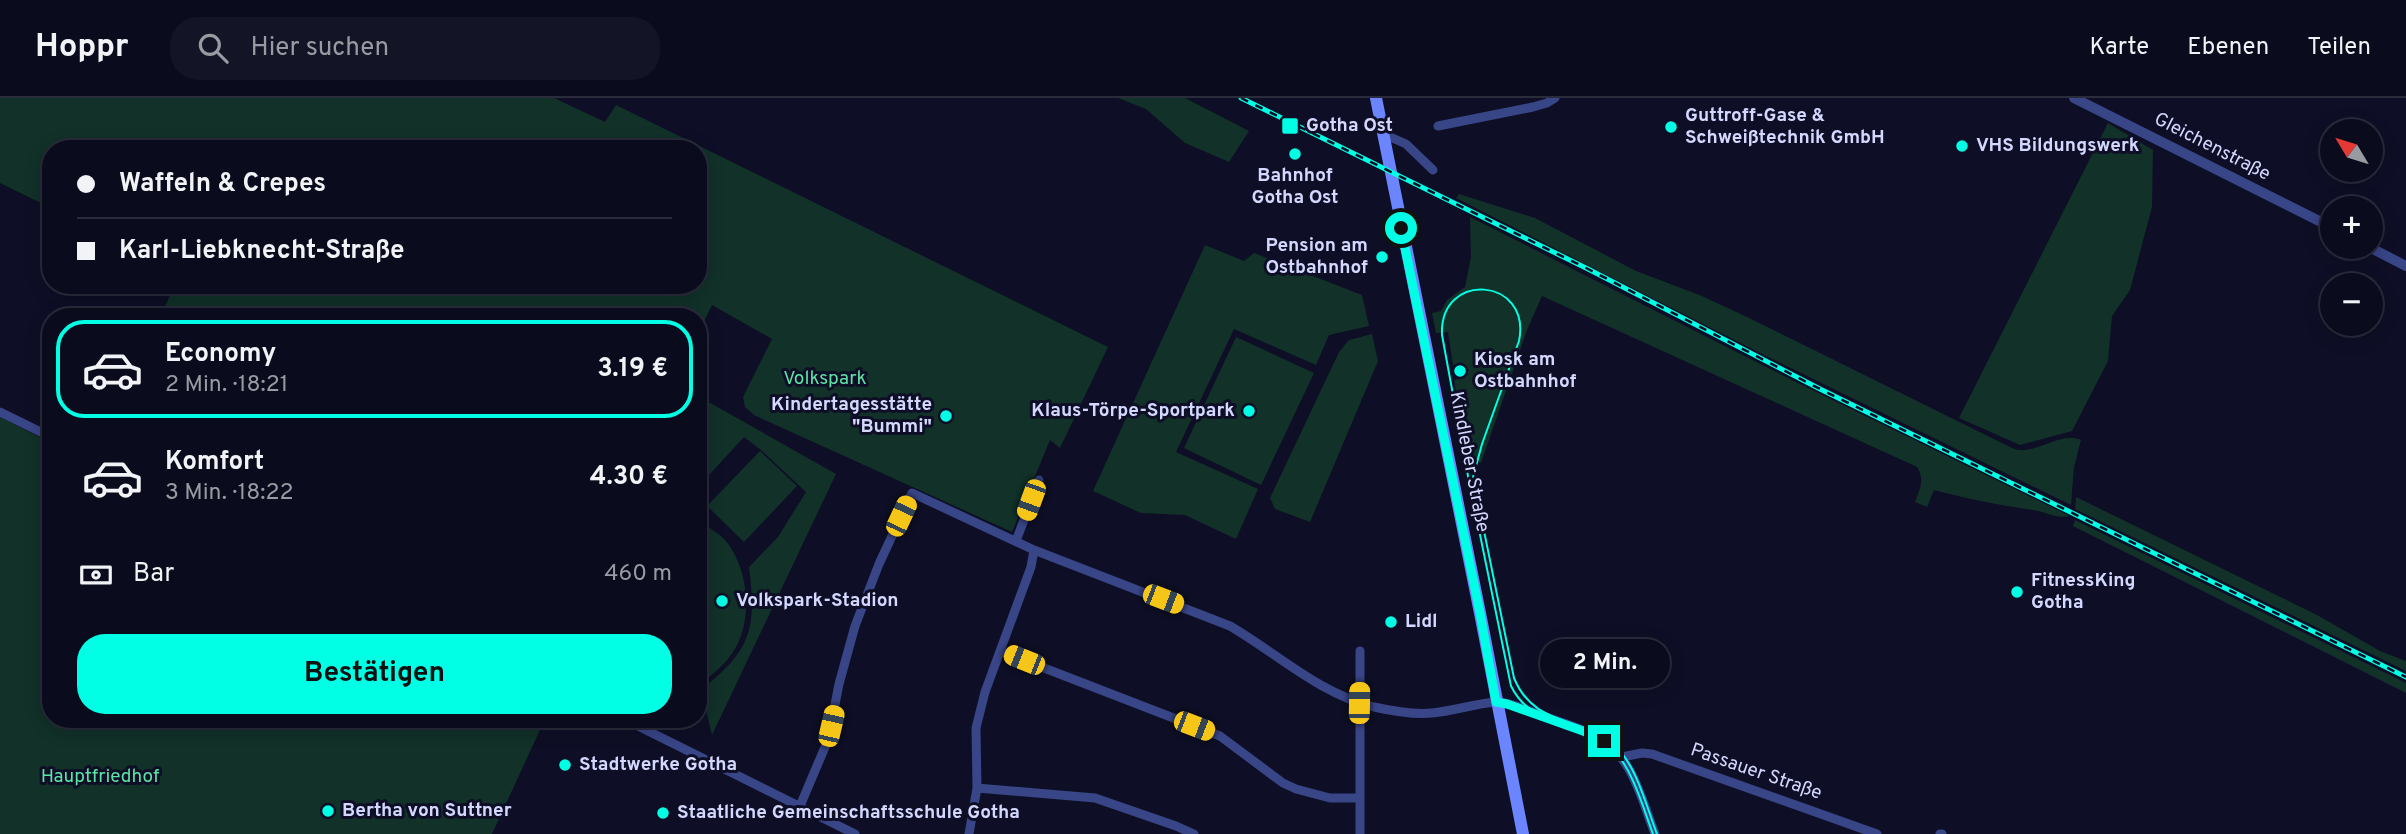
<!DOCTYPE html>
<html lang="de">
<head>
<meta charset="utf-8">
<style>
	:root { --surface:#0a0b1c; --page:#131425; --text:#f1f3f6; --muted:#999ba3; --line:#2a2b3b; --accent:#00ffe4 }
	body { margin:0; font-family:Overpass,sans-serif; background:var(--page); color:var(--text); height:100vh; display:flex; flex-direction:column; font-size:26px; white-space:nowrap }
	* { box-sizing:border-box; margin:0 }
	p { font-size:23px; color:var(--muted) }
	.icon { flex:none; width:38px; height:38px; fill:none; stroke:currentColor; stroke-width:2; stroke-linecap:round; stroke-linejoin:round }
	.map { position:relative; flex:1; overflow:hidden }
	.details { position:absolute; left:42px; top:210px; width:665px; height:420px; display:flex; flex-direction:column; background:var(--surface); border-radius:28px; box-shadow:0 4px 18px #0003,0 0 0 2px var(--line) }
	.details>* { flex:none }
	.banner { position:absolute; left:42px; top:42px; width:665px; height:154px; border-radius:28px; box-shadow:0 4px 18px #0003,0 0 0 2px var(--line); display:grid; align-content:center; height:154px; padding:0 35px; background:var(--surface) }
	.needle { width:46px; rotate:308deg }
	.controls { position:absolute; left:2320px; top:21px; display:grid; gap:14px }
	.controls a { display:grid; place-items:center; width:63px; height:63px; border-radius:50%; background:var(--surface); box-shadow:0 4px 18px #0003,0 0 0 2px var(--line); font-size:35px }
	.end { position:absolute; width:32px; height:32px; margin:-16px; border:9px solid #00ffe4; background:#111; box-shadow:0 0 0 4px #111 }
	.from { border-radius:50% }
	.bubble { position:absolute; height:49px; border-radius:24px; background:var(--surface); box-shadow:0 4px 18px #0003,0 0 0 2px var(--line); font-size:23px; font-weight:700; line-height:49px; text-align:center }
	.car { position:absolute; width:21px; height:42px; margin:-21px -10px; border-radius:9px; box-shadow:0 0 5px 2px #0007; background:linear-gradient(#f5c518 24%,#345 0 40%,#f5c518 0 76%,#345 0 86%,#f5c518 0) }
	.banner b { display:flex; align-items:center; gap:24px; height:66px; font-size:26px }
	.banner b+b { border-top:2px solid var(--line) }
	.banner i { width:18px; height:18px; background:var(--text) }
	ul { padding:12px 0 0; list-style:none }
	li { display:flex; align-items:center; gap:21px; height:98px; margin:0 14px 10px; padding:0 21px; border:4px solid transparent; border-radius:28px }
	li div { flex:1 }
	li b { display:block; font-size:26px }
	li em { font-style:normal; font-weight:700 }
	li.selected { border-color:var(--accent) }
	li>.icon { width:63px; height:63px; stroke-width:1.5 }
	.pay { display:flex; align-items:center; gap:18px; height:77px; padding:0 35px; font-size:26px }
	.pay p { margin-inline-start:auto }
	.primary-button { display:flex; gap:14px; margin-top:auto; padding:14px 35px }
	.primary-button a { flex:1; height:80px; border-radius:28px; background:var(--accent); color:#111; font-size:28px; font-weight:700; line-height:80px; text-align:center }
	header { display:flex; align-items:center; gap:42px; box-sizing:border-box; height:98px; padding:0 35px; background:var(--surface); border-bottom:2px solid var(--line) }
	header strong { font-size:33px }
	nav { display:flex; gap:38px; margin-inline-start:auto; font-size:24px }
	.search { width:490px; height:63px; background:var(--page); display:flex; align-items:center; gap:18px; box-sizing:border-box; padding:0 24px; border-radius:28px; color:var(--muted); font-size:26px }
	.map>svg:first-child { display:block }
</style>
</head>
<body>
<header>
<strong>Hoppr</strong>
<div class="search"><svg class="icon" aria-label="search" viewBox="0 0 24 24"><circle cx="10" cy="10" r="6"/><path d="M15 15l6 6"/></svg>Hier suchen</div>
<nav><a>Karte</a><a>Ebenen</a><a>Teilen</a></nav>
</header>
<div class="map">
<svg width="2406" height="736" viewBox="0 0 2406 736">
	<rect width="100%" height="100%" fill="#0e0f26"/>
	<!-- green -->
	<path fill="#113129" d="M0 0H554L605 24 616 7 1108 249 1060 350 1050 342 1012 434 754 317 745 309 743 299 772 241 712 207 698 236V219H160L175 187H698V51H51V110L0 85Z
		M1118 0H1185L1249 33 1229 64 1185 45 1146 11Z
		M2108 25 2153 52 2152 109 2130 192 2112 218 2108 263 2072 333 2020 347 1959 320Z
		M1459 96 1535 120 1636 173 1702 198 1747 219 2014 351C2037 357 2059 333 2081 342L2074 369 2071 407 1764 257 1456 100Z
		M1470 119 1796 284 2070 418C2055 421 2047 414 2033 412 1997 407 1969 401 1934 392L1927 409 1915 404C1920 391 1925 382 1917 369L1542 198 1527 232 1481 365 1468 360 1454 282 1465 279 1463 266 1453 267 1448 234 1436 235 1432 215 1441 213 1447 202 1465 189 1471 159Z
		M1205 147 1244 163 1254 155 1362 197 1369 228 1329 237 1316 267 1234 231 1176 354 1258 391 1236 441 1185 417 1141 415 1093 393Z
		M1372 236 1378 263 1310 424 1275 411 1270 400 1339 254 1349 242Z
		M1236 239 1314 275 1261 387 1184 350Z
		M698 298 836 376 712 637 701 592C751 552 757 532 749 469L778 439 806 394 761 352 744 339 698 389Z
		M0 319 51 345V621H545L492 736H0Z
		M760 353 797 388 744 444 707 408Z
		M2076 399 2317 517 2380 553 2406 563V573L2075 411Z
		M2075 422 2406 585V595L2073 428Z
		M698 424C710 430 721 436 729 447 750 477 753 527 731 557 722 569 710 579 698 587Z"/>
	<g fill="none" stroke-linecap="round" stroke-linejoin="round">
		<!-- minor -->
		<path stroke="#384587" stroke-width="9" d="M1438 28 1533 9 1547 5 1555 0
			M1388 38 1406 46 1433 72
			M0 314 51 339
			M1016 443 1039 382
			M1000 553 1220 638 1283 685 1296 691 1330 700H1359
			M1360 553V736
			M624 621 855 736
			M1622 659 1642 655 1652 656 1877 736
			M977 690 1095 700 1176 728 1194 736
			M800 708 828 642 839 586 855 528 879 466 912 395 1034 452 1230 528C1278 556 1318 595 1374 609 1392 613 1413 617 1432 615 1453 613 1474 606 1495 604 1511 604 1531 614 1546 619 1563 625 1580 630 1596 638 1633 658 1641 700 1655 736
			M969 736 977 690 976 630 985 594 1031 469 1034 452
			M1940 736H1942"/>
		<!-- tertiary -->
		<path stroke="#384587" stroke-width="10" d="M2074 0 2333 130
			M2369 149 2406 168"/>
		<!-- secondary -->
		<path stroke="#6b85ff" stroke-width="12" d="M1376 0 1480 515 1523 736"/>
		<!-- tram -->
		<path stroke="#00ffe4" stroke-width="2" d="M1653 736C1644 712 1632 670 1614 653 1582 623 1532 631 1511 588L1468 378 1442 237C1439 172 1532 179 1519 243L1482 346 1473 379 1514 580C1534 629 1580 618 1615 648 1636 666 1647 710 1657 736"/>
		<defs>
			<path id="rail" d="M1241 0 1590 172 1820 291 2406 579"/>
		</defs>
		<!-- rail casing -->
		<use href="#rail" stroke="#00ffe4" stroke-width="5"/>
		<!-- rail -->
		<use href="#rail" stroke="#0e0f26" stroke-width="2.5" stroke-dasharray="8" stroke-linecap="butt"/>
	</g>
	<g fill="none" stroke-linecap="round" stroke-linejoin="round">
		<!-- route -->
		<path stroke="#00ffe4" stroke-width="9" d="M1401 130 1480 515 1496 604 1507 606 1583 633 1604 643"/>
	</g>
	<!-- markers -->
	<g fill="#00ffe4" stroke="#0e0f26" stroke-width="2.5">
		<rect x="1281" y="19" width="18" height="18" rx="3.5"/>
		<circle cx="1671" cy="29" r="7"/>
		<circle cx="1962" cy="48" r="7"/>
		<circle cx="1295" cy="56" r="7"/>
		<circle cx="1382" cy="159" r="7"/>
		<circle cx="1460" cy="273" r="7"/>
		<circle cx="1249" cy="313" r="7"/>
		<circle cx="946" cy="318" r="7"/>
		<circle cx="2017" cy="494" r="7"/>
		<circle cx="722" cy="503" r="7"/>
		<circle cx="1391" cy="524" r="7"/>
		<circle cx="565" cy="667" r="7"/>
		<circle cx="328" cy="713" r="7"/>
		<circle cx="663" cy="715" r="7"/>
	</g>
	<g text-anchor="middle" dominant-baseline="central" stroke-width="6" stroke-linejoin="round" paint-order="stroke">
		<!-- poi labels -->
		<g font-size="19" font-weight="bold" fill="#d4d8ff" stroke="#0e0f26" text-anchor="start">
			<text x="1685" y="18">Guttroff-Gase &amp;<tspan x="1685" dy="22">Schweißtechnik GmbH</tspan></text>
			<text x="1306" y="28">Gotha Ost</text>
			<text x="1976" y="48">VHS Bildungswerk</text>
			<text x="1295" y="78" text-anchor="middle">Bahnhof<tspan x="1295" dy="22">Gotha Ost</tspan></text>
			<text x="1368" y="148" text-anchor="end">Pension am<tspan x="1368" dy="22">Ostbahnhof</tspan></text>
			<text x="1474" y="262">Kiosk am<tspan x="1474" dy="22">Ostbahnhof</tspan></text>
			<text x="932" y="307" text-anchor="end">Kindertagesstätte<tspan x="932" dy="22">"Bummi"</tspan></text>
			<text x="1235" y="313" text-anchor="end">Klaus-Törpe-Sportpark</text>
			<text x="2031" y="483">FitnessKing<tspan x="2031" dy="22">Gotha</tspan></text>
			<text x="736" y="503">Volkspark-Stadion</text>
			<text x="1405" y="524">Lidl</text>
			<text x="579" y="667">Stadtwerke Gotha</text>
			<text x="342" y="713">Bertha von Suttner</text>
			<text x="677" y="715">Staatliche Gemeinschaftsschule Gotha</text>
		</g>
		<!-- street labels -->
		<g font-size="19" fill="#d4d8ff" stroke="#0e0f26">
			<text transform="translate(2212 49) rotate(27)">Gleichenstraße</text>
			<text transform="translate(1469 364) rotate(79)">Kindleber Straße</text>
			<text transform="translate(1756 674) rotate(19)">Passauer Straße</text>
		</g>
		<!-- park labels -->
		<g font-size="19" fill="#5be4a5" stroke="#0e0f26">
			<text x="825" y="281">Volkspark</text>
			<text x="100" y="679">Hauptfriedhof</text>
		</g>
	</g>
</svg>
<div class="controls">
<a><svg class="needle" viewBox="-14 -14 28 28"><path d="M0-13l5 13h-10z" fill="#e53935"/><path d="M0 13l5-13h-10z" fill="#999ba3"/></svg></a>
<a>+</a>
<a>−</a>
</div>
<i class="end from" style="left:1401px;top:130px"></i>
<i class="end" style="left:1604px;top:643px"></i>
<div class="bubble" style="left:1540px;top:541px;width:130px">2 Min.</div>
<i class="car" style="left:1031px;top:402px;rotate:200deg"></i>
<i class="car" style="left:901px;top:418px;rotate:25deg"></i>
<i class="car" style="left:1163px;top:501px;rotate:111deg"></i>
<i class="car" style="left:1024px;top:562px;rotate:292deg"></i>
<i class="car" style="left:1359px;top:605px;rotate:1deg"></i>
<i class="car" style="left:831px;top:628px;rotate:13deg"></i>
<i class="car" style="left:1194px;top:628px;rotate:111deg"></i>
<div class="banner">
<b><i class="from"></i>Waffeln &amp; Crepes</b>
<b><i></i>Karl-Liebknecht-Straße</b>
</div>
<section class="details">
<ul>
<li class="selected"><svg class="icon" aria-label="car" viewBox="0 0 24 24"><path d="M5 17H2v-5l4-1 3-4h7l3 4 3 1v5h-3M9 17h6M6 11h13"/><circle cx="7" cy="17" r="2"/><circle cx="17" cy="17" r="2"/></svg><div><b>Economy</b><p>2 Min. · 18:21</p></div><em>3.19 €</em></li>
<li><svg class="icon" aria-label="car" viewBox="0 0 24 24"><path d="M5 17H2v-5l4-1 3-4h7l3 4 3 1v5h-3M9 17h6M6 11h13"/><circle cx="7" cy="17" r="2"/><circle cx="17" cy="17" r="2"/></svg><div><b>Komfort</b><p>3 Min. · 18:22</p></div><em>4.30 €</em></li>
</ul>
<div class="pay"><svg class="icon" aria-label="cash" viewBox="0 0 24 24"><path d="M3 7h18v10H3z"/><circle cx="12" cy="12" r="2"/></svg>Bar<p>460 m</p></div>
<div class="primary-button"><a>Bestätigen</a></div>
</section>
</div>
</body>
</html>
